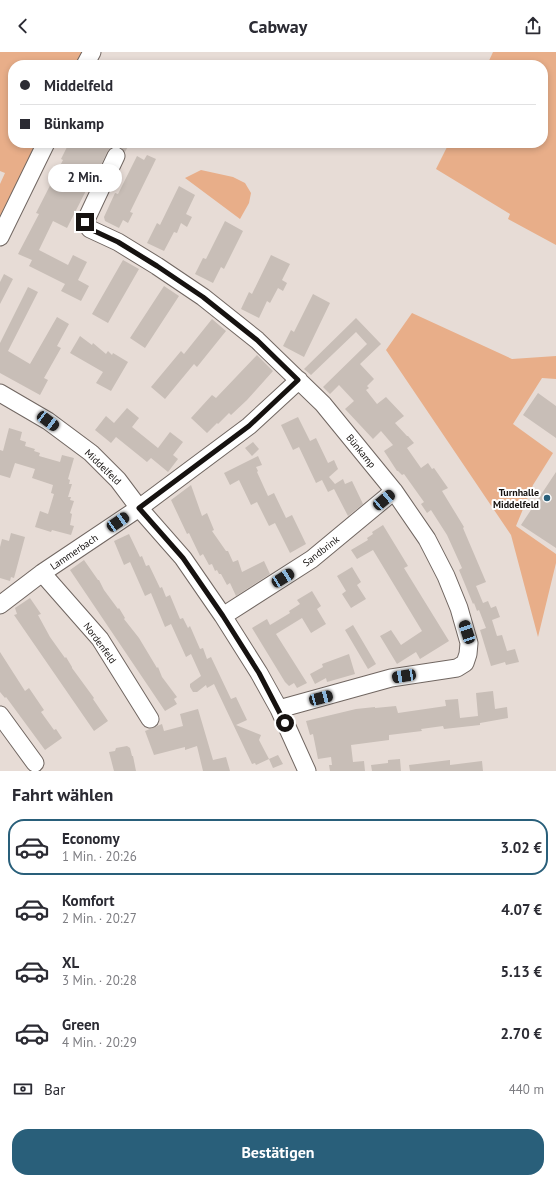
<!DOCTYPE html>
<html lang="de">
<head>
<meta charset="utf-8">
<style>
	:root { --surface:#fff; --page:#f7f7f7; --text:#2b2b33; --muted:#7c7c81; --line:#e1e1e2; --accent:#295f7a }
	body { margin:0; font-family:"PT Sans",sans-serif; background:var(--page); color:var(--text); height:100vh; display:flex; flex-direction:column; font-size:15px; white-space:nowrap }
	* { box-sizing:border-box; margin:0 }
	p { font-size:13px; color:var(--muted) }
	.icon { flex:none; width:22px; height:22px; fill:none; stroke:currentColor; stroke-width:2; stroke-linecap:round; stroke-linejoin:round }
	.map { position:relative; height:719px; overflow:hidden }
	.sheet { display:flex; flex-direction:column; background:var(--surface); flex:1 }
	.sheet>* { flex:none }
	.banner { position:absolute; left:8px; top:8px; width:540px; height:88px; border-radius:16px; box-shadow:0 2px 6px #0003; display:grid; align-content:center; height:88px; padding:0 12px; background:var(--surface) }
	.end { position:absolute; width:18px; height:18px; margin:-9px; border:5px solid #161210; background:#fff; box-shadow:0 0 0 2px #fff }
	.from { border-radius:50% }
	.bubble { position:absolute; height:28px; border-radius:14px; background:var(--surface); box-shadow:0 2px 6px #0003; font-size:13px; font-weight:600; line-height:28px; text-align:center }
	.car { position:absolute; width:12px; height:24px; margin:-12px -6px; border-radius:5px; box-shadow:0 0 3px 1px #0007; background:linear-gradient(#222 24%,#8ab4d8 0 40%,#222 0 76%,#8ab4d8 0 86%,#222 0) }
	.banner b { display:flex; align-items:center; gap:14px; height:38px; font-size:15px }
	.banner b+b { border-top:1px solid var(--line) }
	.banner i { width:10px; height:10px; background:var(--text) }
	ul { padding:0; list-style:none }
	li { display:flex; align-items:center; gap:12px; height:56px; margin:0 8px 6px; padding:0 4px; border:2px solid transparent; border-radius:16px }
	li div { flex:1 }
	li b { display:block; font-size:15px }
	li em { font-style:normal; font-weight:600 }
	li.selected { border-color:var(--accent) }
	li>.icon { width:36px; height:36px; stroke-width:1.5 }
	h2 { padding:0 12px; font-size:18px; line-height:48px }
	.pay { display:flex; align-items:center; gap:10px; height:44px; padding:0 12px; font-size:15px }
	.pay p { margin-inline-start:auto }
	.primary-button { display:flex; gap:8px; margin-top:auto; padding:8px 12px }
	.primary-button a { flex:1; height:46px; border-radius:16px; background:var(--accent); color:#fff; font-size:16px; font-weight:600; line-height:46px; text-align:center }
	header { display:flex; justify-content:space-between; align-items:center; height:52px; padding:0 12px; background:var(--surface); font-size:18px; font-weight:600 }
	.map>svg:first-child { display:block }
</style>
</head>
<body>
<header><svg class="icon" aria-label="back" viewBox="0 0 24 24"><path d="M15 5l-7 7 7 7"/></svg>Cabway<svg class="icon" aria-label="share" viewBox="0 0 24 24"><path d="M12 15V3M7 8l5-5 5 5M5 13v7h14v-7"/></svg></header>
<div class="map">
<svg width="556" height="719" viewBox="0 0 556 719">
	<rect width="100%" height="100%" fill="#e7dcd6"/>
	<!-- green -->
	<path fill="#e8ae89" d="M0 0H85L79 13H13V91H40L0 168V132L5 121 0 119Z
		M493 0H556V193L508 167 510 162 436 117 449 91H543V13H487Z
		M201 118 233 125 245 131 251 141 249 151 240 167 185 126Z
		M412 261 512 307 556 304V327L542 326 513 372 553 401 533 433 516 474 556 502V511L538 585 511 483 386 298Z"/>
	<!-- building -->
	<path fill="#c8beb7" d="M69 91H130L125 100 120 95 115 94 110 96 107 100 96 124 94 123 67 176 53 169 39 198 68 213 73 203 87 210 78 228 89 234 81 249 61 239 65 232 29 214 32 208 18 202 39 162 36 161 63 108 61 107Z
		M147 103 156 107 130 160 133 161 128 171 123 168 119 176 105 169 104 165 115 141 118 142 137 104 144 108Z
		M179 134 195 143 186 162 192 165 187 175 181 171 177 181 174 180 164 199 147 191 157 171 160 173Z
		M225 169 243 179 224 217 221 215 213 231 195 222 203 206 206 207Z
		M271 203 290 212 282 228 287 231 283 239 278 236 270 251 267 249 259 266 241 257 249 240 252 242Z
		M123 208 139 217 108 271 92 262Z
		M4 222 13 227 0 252V230Z
		M164 234 179 244 145 296 130 286Z
		M28 235 38 240 8 299 30 312 57 265 69 272 57 294 61 296 44 326 48 328 40 343 0 321V291Z
		M313 242 330 251 304 305 283 294 291 278 294 280Z
		M356 266 381 292 360 312 374 327 367 334 369 336 366 338 377 352 386 345 404 364 395 371 407 384H408L414 391 407 396 421 416 428 411 432 417 434 416 448 436 442 439 464 475 463 476 486 530 476 534 483 551 488 549 491 556 496 554 500 565 492 568 497 584 502 583 507 599 515 597 519 610 506 613 505 610 491 614 480 578 486 576 479 558 477 559 474 551 473 552 464 530 459 518 462 516 447 483 431 458 427 461 421 452 424 450 404 422 402 423 398 419H397L384 399 393 393 381 379 373 387 345 357 354 349 339 333 330 342 323 335 367 292 356 280 311 323 304 317Z
		M212 267 226 279 197 315 194 312 165 347 151 335 181 299 184 302Z
		M80 284 92 293 93 291 106 302 108 299 112 303 113 301 128 310 111 339 96 331 103 320 70 301Z
		M257 303 273 319 247 348 231 363 229 361 218 372 217 371 207 381 191 366 212 343 216 346Z
		M538 341 556 354V386L523 363Z
		M127 356 139 366 132 375 158 396 170 380 183 390 173 403 178 407 168 420 151 406 147 410 116 385 111 391 95 378 106 364 114 371Z
		M298 365 310 389 316 386 328 411 334 408 338 417 329 425 335 432 343 427 345 432 352 429 363 452 348 464 334 437 328 440 322 428 316 431 299 395 293 398 281 373Z
		M9 376 22 380 20 388 26 390 25 394 35 397 34 399 40 401 39 404 60 410 62 403 74 406 68 427 70 428 69 432H72L68 445H71L70 448 74 449 70 461 72 462 70 473 74 474 71 483 52 478 51 480 35 475 40 459 48 462 54 442 51 441 53 433 32 426 35 417 15 411 10 426 0 423V398L3 399Z
		M253 390 259 397 252 404 245 396Z
		M258 404 262 413 256 415 258 419 257 420 268 444 274 441 286 466 292 463 306 492 290 501 275 471 269 474 257 450 251 453 239 428 230 433 224 421Z
		M556 420V496L521 473Z
		M191 433 202 464 207 461 214 478 212 479 226 499H228L233 510 238 508 242 520 264 509 270 522 236 544 230 531 227 533 221 522H219L217 518 215 519 212 512 209 513 203 502 200 504 189 481 187 482 171 448Z
		M383 473 408 514 404 516 449 589 420 607 416 600 397 612 380 584 391 578 401 593 422 579 373 498 357 507 351 498 368 488 367 486 373 482 372 480Z
		M11 481 25 485 14 526 11 525 10 529 0 526V495L2 487 9 489Z
		M129 482 140 505 142 504 146 514 149 513 160 536 162 535 166 545 170 543 180 567 183 566 188 576 190 574 200 597 203 596 207 607 211 605 231 647 236 645 247 668 236 673 261 683 259 688 269 707 256 713 255 711 252 712 214 632 207 636 206 633 197 640H193L190 635V632L201 624 191 602 186 605 171 572 165 575 151 541 145 544 130 510 124 513 114 489Z
		M84 508 98 528H99L104 538 118 557 119 556 125 566 124 567 139 586 157 616 158 615 162 625 177 645 174 647 177 652 165 659 70 518Z
		M352 515 361 530 357 533 366 547 351 556 342 542 346 539 337 524Z
		M312 539 321 554 317 557 326 572 311 581 302 566 276 582 307 631 297 636 294 631 289 634 285 630 252 576 267 567 270 573 290 561 289 559 300 552 297 548Z
		M30 546 41 562 38 563 50 585 65 606 66 605 72 615V616L94 646 93 647 108 669 94 679 14 563 17 562 15 556Z
		M353 573 376 612 368 617 345 578Z
		M0 600 25 639 29 636 44 658 41 660 54 678 56 677 62 686 45 698 6 645 5 646 0 640Z
		M349 602 355 622 327 630 326 626 315 632 310 622 323 615 322 612Z
		M493 639 495 657 507 655 508 666 480 671V673L444 677 443 674 421 677 422 679 389 683V688L351 693 353 710 364 709 365 719H330L329 713H332L331 705 318 707 313 682 310 683 306 669 356 657 375 655V656L396 654 398 661 446 654 445 648 458 647 460 666 478 664 476 641Z
		M198 657 213 708 226 705 230 719H203L197 694 185 698V695L154 703 145 679 162 672 164 679 183 674 180 662Z
		M127 694 130 696 132 704H133L136 719H114L109 700 115 699 116 696Z
		M278 703 283 712 273 716 269 707Z
		M400 707 401 719H372L371 713 388 711V708Z
		M450 708V713L482 709 483 719H410L409 713Z"/>
	<g fill="none" stroke-linecap="round" stroke-linejoin="round">
		<defs>
			<path id="minor" d="M85 13 92 0
				M116 104 85 170 90 177 118 190 157 214 203 245 257 288 323 352 394 439 427 487 446 524 459 556 469 591 468 602 465 611 457 616 391 626 279 657
				M0 185 46 91
				M0 341 48 369 91 401 118 428 139 456 183 506 223 564 259 621 279 657 307 719
				M42 521 100 587 150 667
				M0 553 42 521 139 456 249 374 299 328
				M223 564 312 507 394 439
				M0 663 35 711"/>
		</defs>
		<!-- minor casing -->
		<use href="#minor" stroke="#706661" stroke-width="19"/>
		<!-- minor -->
		<use href="#minor" stroke="#fff" stroke-width="17"/>
	</g>
	<g fill="none" stroke-linecap="round" stroke-linejoin="round">
		<!-- route -->
		<path stroke="#161210" stroke-width="5" d="M85 170 90 177 118 190 157 214 203 245 257 288 298 328 249 374 139 456 183 506 223 564 259 621 285 671"/>
	</g>
	<!-- markers -->
	<circle fill="#295f7a" stroke="#fff" stroke-width="1.5" cx="547" cy="446" r="4"/>
	<g text-anchor="middle" dominant-baseline="central" stroke-width="4" stroke-linejoin="round" paint-order="stroke">
		<!-- street labels -->
		<g font-size="10" fill="#161210" stroke="#fff">
			<text transform="translate(361 399) rotate(51)">Bünkamp</text>
			<text transform="translate(103 415) rotate(44)">Middelfeld</text>
			<text transform="translate(321 499) rotate(-38)">Sandbrink</text>
			<text transform="translate(74 500) rotate(-34)">Lammerbach</text>
			<text transform="translate(100 591) rotate(54)">Nordenfeld</text>
		</g>
		<!-- poi labels -->
		<g font-size="10" font-weight="bold" fill="#161210" stroke="#fff" text-anchor="end">
			<text x="539" y="440">Turnhalle<tspan x="539" dy="12">Middelfeld</tspan></text>
		</g>
	</g>
</svg>
<i class="end from" style="left:285px;top:671px"></i>
<i class="end" style="left:85px;top:170px"></i>
<div class="bubble" style="left:48px;top:112px;width:74px">2 Min.</div>
<i class="car" style="left:48px;top:369px;rotate:127deg"></i>
<i class="car" style="left:384px;top:448px;rotate:50deg"></i>
<i class="car" style="left:118px;top:470px;rotate:56deg"></i>
<i class="car" style="left:283px;top:526px;rotate:58deg"></i>
<i class="car" style="left:467px;top:580px;rotate:342deg"></i>
<i class="car" style="left:404px;top:624px;rotate:261deg"></i>
<i class="car" style="left:321px;top:646px;rotate:75deg"></i>
<div class="banner">
<b><i class="from"></i>Middelfeld</b>
<b><i></i>Bünkamp</b>
</div>
</div>
<section class="sheet">
<h2>Fahrt wählen</h2>
<ul>
<li class="selected"><svg class="icon" aria-label="car" viewBox="0 0 24 24"><path d="M5 17H2v-5l4-1 3-4h7l3 4 3 1v5h-3M9 17h6M6 11h13"/><circle cx="7" cy="17" r="2"/><circle cx="17" cy="17" r="2"/></svg><div><b>Economy</b><p>1 Min. · 20:26</p></div><em>3.02 €</em></li>
<li><svg class="icon" aria-label="car" viewBox="0 0 24 24"><path d="M5 17H2v-5l4-1 3-4h7l3 4 3 1v5h-3M9 17h6M6 11h13"/><circle cx="7" cy="17" r="2"/><circle cx="17" cy="17" r="2"/></svg><div><b>Komfort</b><p>2 Min. · 20:27</p></div><em>4.07 €</em></li>
<li><svg class="icon" aria-label="car" viewBox="0 0 24 24"><path d="M5 17H2v-5l4-1 3-4h7l3 4 3 1v5h-3M9 17h6M6 11h13"/><circle cx="7" cy="17" r="2"/><circle cx="17" cy="17" r="2"/></svg><div><b>XL</b><p>3 Min. · 20:28</p></div><em>5.13 €</em></li>
<li><svg class="icon" aria-label="car" viewBox="0 0 24 24"><path d="M5 17H2v-5l4-1 3-4h7l3 4 3 1v5h-3M9 17h6M6 11h13"/><circle cx="7" cy="17" r="2"/><circle cx="17" cy="17" r="2"/></svg><div><b>Green</b><p>4 Min. · 20:29</p></div><em>2.70 €</em></li>
</ul>
<div class="pay"><svg class="icon" aria-label="cash" viewBox="0 0 24 24"><path d="M3 7h18v10H3z"/><circle cx="12" cy="12" r="2"/></svg>Bar<p>440 m</p></div>
<div class="primary-button"><a>Bestätigen</a></div>
</section>
</body>
</html>
